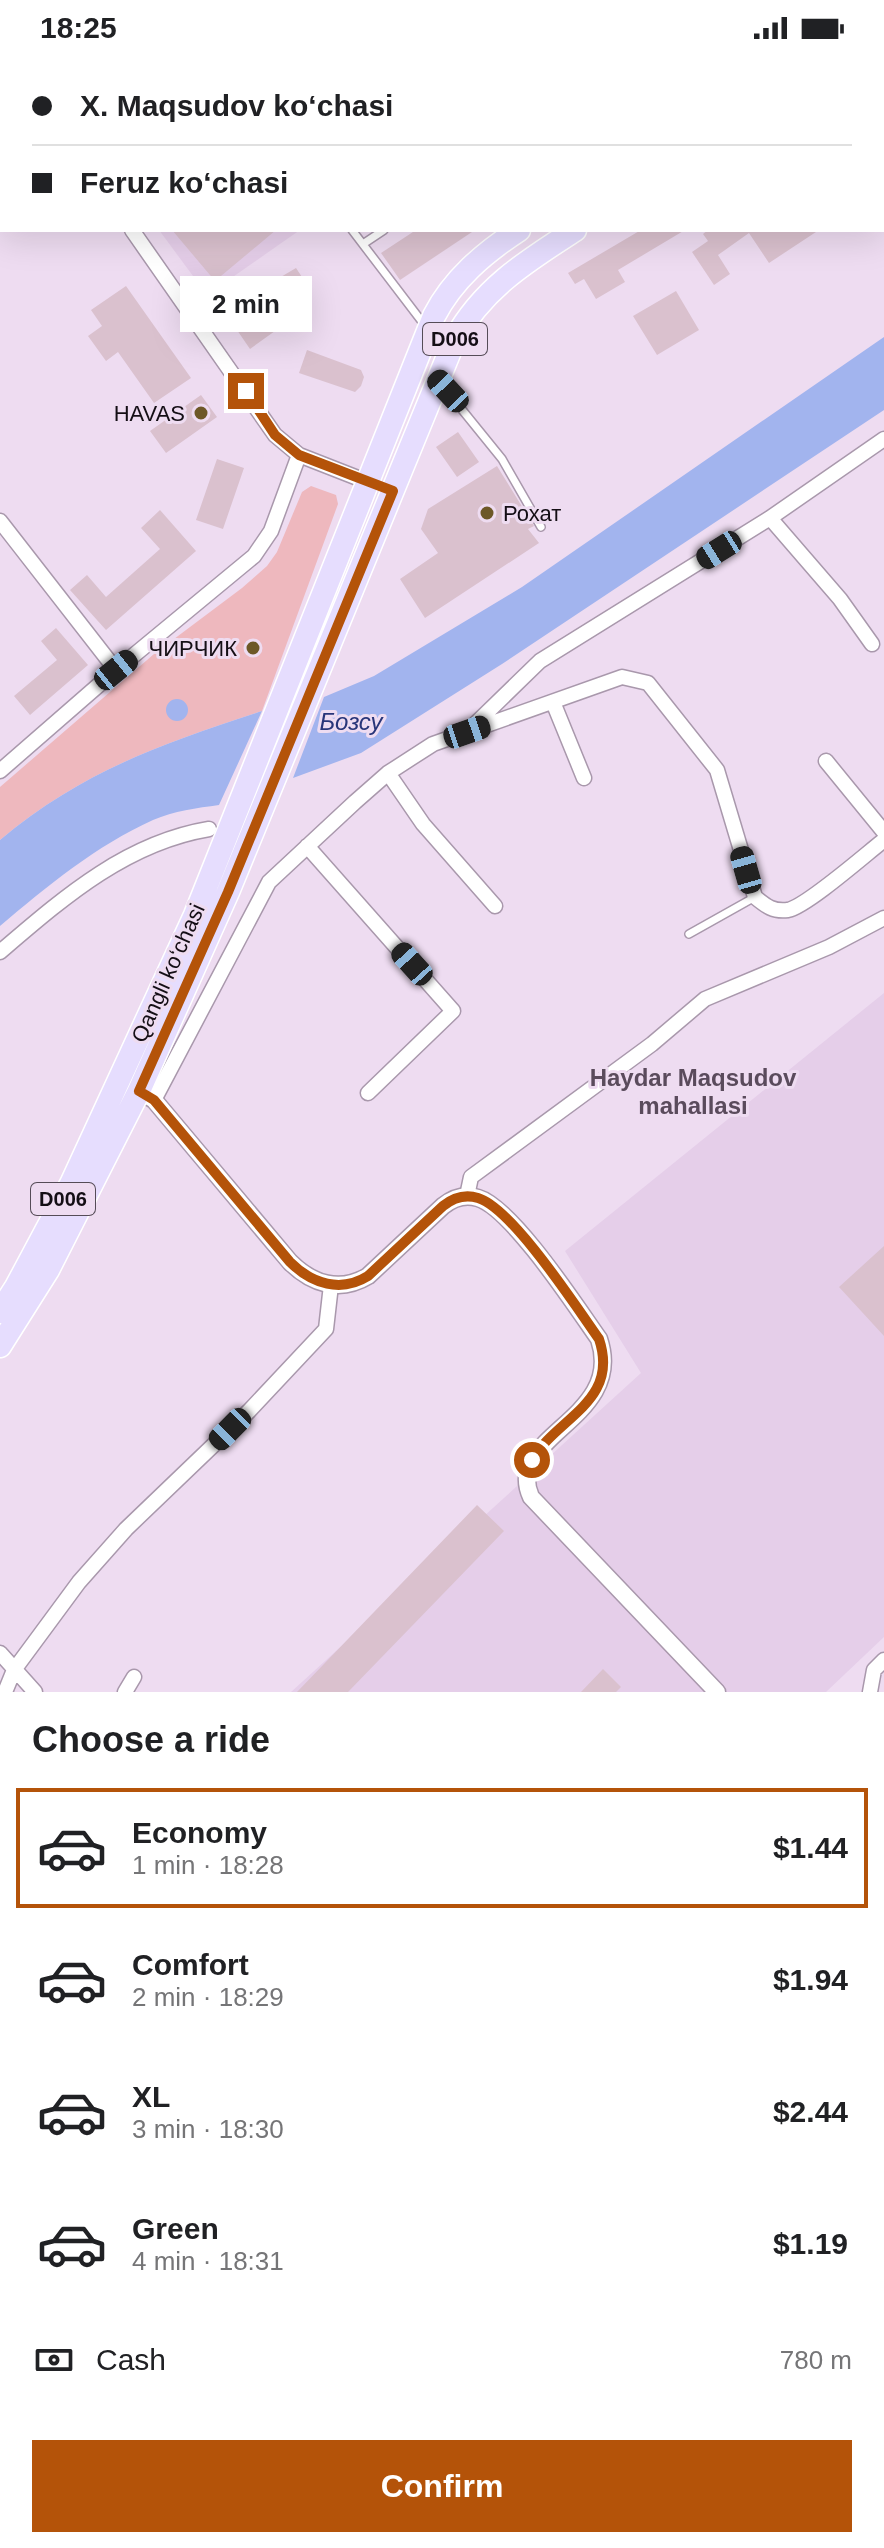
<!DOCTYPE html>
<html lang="en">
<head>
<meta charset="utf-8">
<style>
	:root { --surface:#fff; --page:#f2f2f2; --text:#202124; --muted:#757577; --line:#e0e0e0; --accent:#b45309 }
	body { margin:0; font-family:Arial,sans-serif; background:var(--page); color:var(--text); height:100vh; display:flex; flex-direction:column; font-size:30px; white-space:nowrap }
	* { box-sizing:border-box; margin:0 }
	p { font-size:26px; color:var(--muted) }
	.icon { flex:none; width:44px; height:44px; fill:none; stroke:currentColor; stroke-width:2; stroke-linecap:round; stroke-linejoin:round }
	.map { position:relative; height:1636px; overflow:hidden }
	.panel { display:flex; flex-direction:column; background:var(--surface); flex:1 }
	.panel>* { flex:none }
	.banner { position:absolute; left:0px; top:0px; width:884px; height:176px; box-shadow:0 8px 32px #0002; display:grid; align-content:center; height:176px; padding:0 32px; background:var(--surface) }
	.end { position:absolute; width:36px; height:36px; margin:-18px; border:10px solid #b45309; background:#fff; box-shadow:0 0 0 4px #fff }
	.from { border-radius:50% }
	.bubble { position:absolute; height:56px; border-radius:0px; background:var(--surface); box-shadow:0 8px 32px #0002; font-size:26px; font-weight:700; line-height:56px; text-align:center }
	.car { position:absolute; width:24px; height:48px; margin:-24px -12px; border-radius:10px; box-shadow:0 0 6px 2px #0007; background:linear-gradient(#222 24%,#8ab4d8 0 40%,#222 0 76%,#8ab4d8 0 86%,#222 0) }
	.banner b { display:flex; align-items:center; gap:28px; height:76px; font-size:30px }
	.banner b+b { border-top:2px solid var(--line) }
	.banner i { width:20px; height:20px; background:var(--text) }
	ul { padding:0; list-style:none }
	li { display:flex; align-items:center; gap:24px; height:120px; margin:0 16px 12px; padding:0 16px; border:4px solid transparent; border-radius:0px }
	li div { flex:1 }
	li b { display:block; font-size:30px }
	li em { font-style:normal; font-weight:700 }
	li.selected { border-color:var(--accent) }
	li>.icon { width:72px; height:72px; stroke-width:1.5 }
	h2 { padding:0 32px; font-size:36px; line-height:96px }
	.pay { display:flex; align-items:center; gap:20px; height:88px; padding:0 32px; font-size:30px }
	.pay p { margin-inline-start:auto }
	.primary-button { display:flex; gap:16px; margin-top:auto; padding:16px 32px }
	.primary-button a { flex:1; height:92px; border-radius:0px; background:var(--accent); color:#fff; font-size:32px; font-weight:700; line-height:92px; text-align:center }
	.status { display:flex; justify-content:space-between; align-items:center; height:56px; padding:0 40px; background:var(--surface); direction:ltr }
	.status svg { height:22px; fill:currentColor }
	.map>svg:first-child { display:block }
</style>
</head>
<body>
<div class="status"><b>18:25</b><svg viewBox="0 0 49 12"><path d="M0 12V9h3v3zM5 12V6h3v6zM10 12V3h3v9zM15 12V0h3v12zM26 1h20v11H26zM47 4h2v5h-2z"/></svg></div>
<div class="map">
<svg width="884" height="1636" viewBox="0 0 884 1636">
	<rect width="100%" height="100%" fill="#eedcf1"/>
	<!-- built -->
	<path fill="#e5cee9" d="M159 174H300L207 239Z
		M884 937V1581L826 1636H291L641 1317 565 1195Z"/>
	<!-- green -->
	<path fill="#eeb8be" d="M311 430 336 439 338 448 262 655C162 688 82 715 0 784V731L154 598 242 532 267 510 277 496 302 436Z"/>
	<!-- water -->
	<path fill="#a2b4ee" d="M884 281V354L502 608 361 697 293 722 324 641 374 620 522 531Z
		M166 654a11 11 0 1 1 22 0a11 11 0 1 1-22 0Z
		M262 655 219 749C197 752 174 755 153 764 97 789 46 831 0 870V784C82 715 162 688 262 655Z"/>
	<!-- building -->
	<path fill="#dac1ce" d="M172 174H276L215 225Z
		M416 174H475L400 224 381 197Z
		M641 174H685L618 214 625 226 596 243 584 223 575 228 568 217Z
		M708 174H819L769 207 749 177 718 199 730 218 714 229 692 196 708 185 703 178Z
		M296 212 310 233 288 247 274 225Z
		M126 230 191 322 154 347 118 296 106 305 88 280 102 270 91 254Z
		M676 235 699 274 657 299 633 260Z
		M251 241 275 275 250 293 226 258Z
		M307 294 361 314 364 321 361 330 355 336 299 317Z
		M201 339 217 361 166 397 150 375Z
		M458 376 479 406 457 421 436 391Z
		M217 403 244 412 223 473 196 464Z
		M497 410 534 470 528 473 539 487 425 562 400 523 438 497 421 473 428 453Z
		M160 454 196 495 106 574 70 534 87 519 106 541 160 493 141 472Z
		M56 572 88 609 30 659 14 640 57 604 41 585Z
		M884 1190V1280L839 1231Z
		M477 1449 504 1475 348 1636H297Z
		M603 1613 621 1631 616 1636H581Z"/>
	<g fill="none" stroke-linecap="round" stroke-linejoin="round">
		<defs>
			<path id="service" d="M219 0 220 2
				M654 2 657 0
				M352 174 426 271
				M363 188 384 174
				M442 329 502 403 541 471
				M689 878 755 841"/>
			<path id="minor" d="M10 0 12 2
				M556 0 558 2
				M755 0 756 2
				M94 2 97 0
				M597 2 600 0
				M0 110 2 109
				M132 174 275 379 299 399 368 426
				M770 462 840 543 872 588
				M0 465 116 614
				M553 646 584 722
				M470 673 540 605 770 462 884 383
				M826 705 884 776
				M0 715 116 614 254 500 271 475 299 399
				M388 717 423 768 495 850
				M307 790 453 955 368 1037
				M0 896C62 843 125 787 209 773
				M154 1044 269 826 355 746 388 717 433 688 622 621 648 627 717 714 755 841C766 850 773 856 788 854 807 850 866 798 884 784
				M467 1140 471 1121 652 988 705 943 829 891 884 862
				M0 1597 35 1636
				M5 1636 14 1614 79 1526 126 1473 249 1355 326 1273 331 1229
				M125 1636 134 1621
				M870 1636 874 1614 884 1604"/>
			<path id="tertiary" d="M139 1035 154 1044 290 1206C312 1228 340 1237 368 1220L443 1150C453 1142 465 1138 478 1142 512 1152 577 1252 599 1283 626 1364 503 1379 531 1441L717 1636"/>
			<path id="primary" d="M783 2 786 0
				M837 2 840 0
				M0 1256 16 1231 71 1128 195 859 434 260C453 223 484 197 519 174
				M0 1290 48 1214 139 1035 228 836 455 283C483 232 527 205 575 174"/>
		</defs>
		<!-- service casing -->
		<use href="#service" stroke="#a998ac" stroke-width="10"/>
		<!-- minor casing -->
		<use href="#minor" stroke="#a998ac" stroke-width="17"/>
		<!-- tertiary casing -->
		<use href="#tertiary" stroke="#a998ac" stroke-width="19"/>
		<!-- primary casing -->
		<use href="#primary" stroke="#fff" stroke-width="25"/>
		<!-- service -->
		<use href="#service" stroke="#fff" stroke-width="7"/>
		<!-- minor -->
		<use href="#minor" stroke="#fff" stroke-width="14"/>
		<!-- tertiary -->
		<use href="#tertiary" stroke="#fff" stroke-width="16"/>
		<!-- primary -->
		<use href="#primary" stroke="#e6ddfe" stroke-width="22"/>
	</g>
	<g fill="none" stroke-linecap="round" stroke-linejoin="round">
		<!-- route -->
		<path stroke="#b45309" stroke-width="10" d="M246 335 275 379 299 399 393 435 228 836 139 1035 154 1044 290 1206C312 1228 341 1237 368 1220L443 1150C453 1142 465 1138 478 1142 512 1152 577 1252 599 1283 620 1346 557 1361 532 1404"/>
	</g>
	<!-- markers -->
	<g fill="#6d5827" stroke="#eedcf1" stroke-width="3">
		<circle cx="201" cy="357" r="8"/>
		<circle cx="487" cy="457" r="8"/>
		<circle cx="253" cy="592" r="8"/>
	</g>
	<g text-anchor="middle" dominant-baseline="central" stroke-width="6" stroke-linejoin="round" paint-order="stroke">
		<!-- shield labels -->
		<g fill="#eedcf1" stroke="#554c57" stroke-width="2">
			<rect x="423" y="267" width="64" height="32" rx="6"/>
			<rect x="31" y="1127" width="64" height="32" rx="6"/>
		</g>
		<g font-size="20" font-weight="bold" fill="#140e15">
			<text x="455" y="283">D006</text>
			<text x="63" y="1143">D006</text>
		</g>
		<!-- poi labels -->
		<g font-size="22" fill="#140e15" stroke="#eedcf1" text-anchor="end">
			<text x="185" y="357">HAVAS</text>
			<text x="503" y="457" text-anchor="start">Рохат</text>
			<text x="237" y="592">ЧИРЧИК</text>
		</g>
		<!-- street labels -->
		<g font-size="22" fill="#140e15" stroke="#eedcf1">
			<text transform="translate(168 917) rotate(-66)">Qangli ko‘chasi</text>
		</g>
		<!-- water labels -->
		<g font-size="24" font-style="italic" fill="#283579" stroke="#eedcf1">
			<text x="351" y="665">Бозсу</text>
		</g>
		<!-- neighbourhood labels -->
		<g font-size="24" font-weight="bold" fill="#5a4b5c" stroke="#eedcf1">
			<text x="693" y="1021">Haydar Maqsudov<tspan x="693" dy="28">mahallasi</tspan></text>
		</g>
	</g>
</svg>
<i class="end from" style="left:532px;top:1404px"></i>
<i class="end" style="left:246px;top:335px"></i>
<div class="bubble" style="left:180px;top:220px;width:132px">2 min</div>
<i class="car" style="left:448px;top:335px;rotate:317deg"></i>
<i class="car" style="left:719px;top:494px;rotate:238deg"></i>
<i class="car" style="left:116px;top:614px;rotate:51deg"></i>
<i class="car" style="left:467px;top:676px;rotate:71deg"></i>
<i class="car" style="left:746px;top:814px;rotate:344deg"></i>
<i class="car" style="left:412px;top:908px;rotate:318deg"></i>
<i class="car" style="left:230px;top:1373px;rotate:225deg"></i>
<div class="banner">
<b><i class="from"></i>X. Maqsudov ko‘chasi</b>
<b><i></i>Feruz ko‘chasi</b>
</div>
</div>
<section class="panel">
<h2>Choose a ride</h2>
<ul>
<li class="selected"><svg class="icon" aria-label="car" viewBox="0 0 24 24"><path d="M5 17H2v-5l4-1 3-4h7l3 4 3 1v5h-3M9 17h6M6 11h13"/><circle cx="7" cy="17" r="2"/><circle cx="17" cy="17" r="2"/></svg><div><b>Economy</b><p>1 min · 18:28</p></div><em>$1.44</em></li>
<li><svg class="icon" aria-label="car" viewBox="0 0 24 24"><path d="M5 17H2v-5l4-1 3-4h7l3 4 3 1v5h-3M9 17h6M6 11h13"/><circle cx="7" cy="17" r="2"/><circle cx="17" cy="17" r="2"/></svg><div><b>Comfort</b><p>2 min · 18:29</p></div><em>$1.94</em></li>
<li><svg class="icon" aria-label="car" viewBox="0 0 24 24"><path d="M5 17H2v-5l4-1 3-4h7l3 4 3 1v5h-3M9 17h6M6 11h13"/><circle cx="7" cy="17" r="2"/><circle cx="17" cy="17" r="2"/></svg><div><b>XL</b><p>3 min · 18:30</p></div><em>$2.44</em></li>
<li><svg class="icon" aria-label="car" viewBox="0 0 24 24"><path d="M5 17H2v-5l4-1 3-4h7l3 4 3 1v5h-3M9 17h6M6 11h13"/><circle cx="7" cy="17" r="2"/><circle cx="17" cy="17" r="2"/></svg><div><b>Green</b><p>4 min · 18:31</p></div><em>$1.19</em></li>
</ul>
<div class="pay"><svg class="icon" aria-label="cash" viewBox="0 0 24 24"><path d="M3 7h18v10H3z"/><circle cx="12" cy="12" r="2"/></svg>Cash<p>780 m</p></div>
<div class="primary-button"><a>Confirm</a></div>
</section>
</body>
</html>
